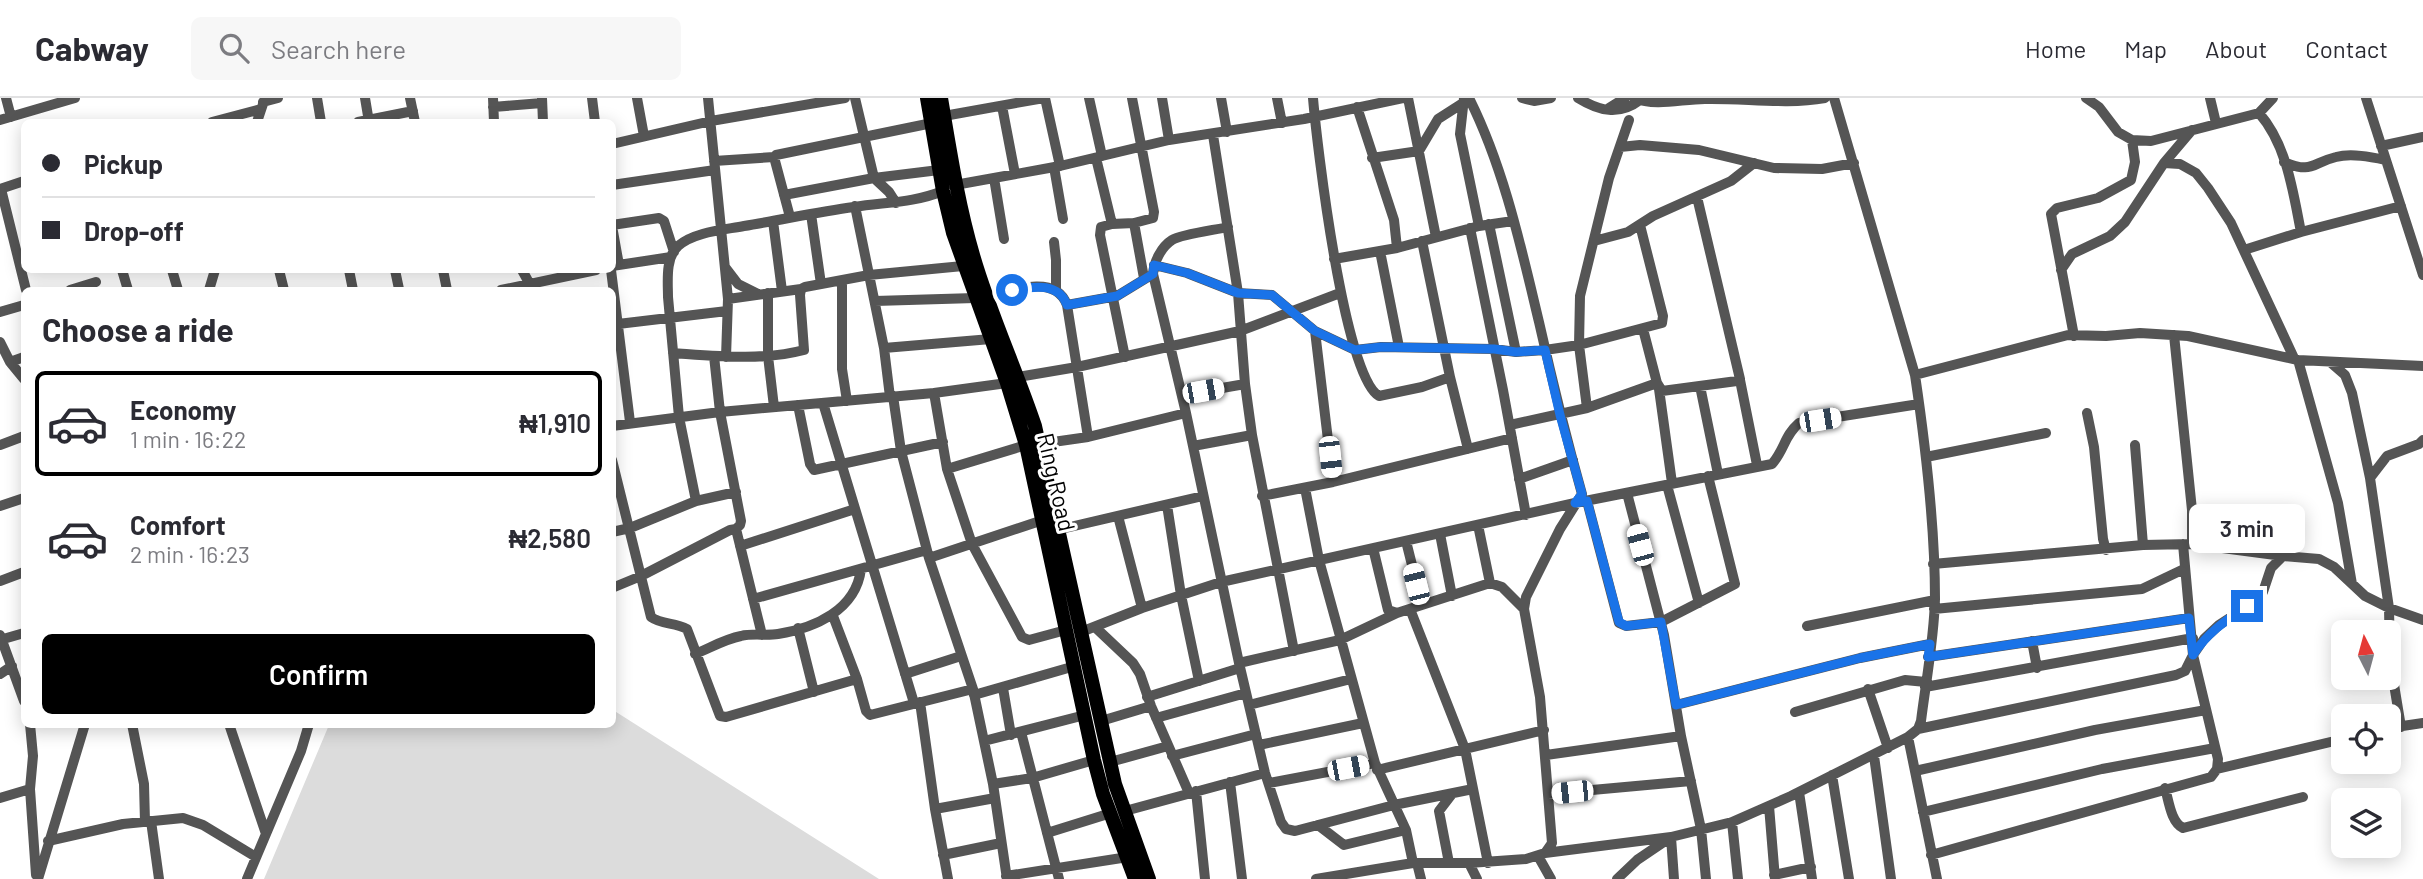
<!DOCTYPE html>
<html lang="en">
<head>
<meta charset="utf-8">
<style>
	:root { --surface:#fff; --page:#f7f7f7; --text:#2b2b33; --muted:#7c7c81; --line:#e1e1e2; --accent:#000 }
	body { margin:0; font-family:Barlow,sans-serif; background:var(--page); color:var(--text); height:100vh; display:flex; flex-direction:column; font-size:26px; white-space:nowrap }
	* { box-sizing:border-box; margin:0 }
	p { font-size:23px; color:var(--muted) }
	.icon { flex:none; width:38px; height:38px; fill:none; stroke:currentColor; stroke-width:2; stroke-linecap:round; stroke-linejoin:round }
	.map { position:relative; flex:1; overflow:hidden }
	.side { position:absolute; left:21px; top:189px; width:595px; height:441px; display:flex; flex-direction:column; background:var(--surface); border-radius:10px; box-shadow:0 4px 18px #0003 }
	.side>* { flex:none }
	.banner { position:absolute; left:21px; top:21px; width:595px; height:154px; border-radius:10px; box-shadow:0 4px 18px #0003; display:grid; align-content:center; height:154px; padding:0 21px; background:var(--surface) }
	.needle { width:46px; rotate:354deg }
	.controls { position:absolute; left:2331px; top:522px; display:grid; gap:14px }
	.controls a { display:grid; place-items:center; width:70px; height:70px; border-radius:10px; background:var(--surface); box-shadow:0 4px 18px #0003; font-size:35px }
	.end { position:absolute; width:32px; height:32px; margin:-16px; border:9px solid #1a73e8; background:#fff; box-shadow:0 0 0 4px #fff }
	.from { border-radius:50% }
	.bubble { position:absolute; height:49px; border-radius:10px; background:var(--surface); box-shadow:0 4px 18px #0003; font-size:23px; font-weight:600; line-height:49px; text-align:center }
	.car { position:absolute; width:21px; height:42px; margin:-21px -10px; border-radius:9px; box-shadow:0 0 5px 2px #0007; background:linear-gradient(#fff 24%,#345 0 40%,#fff 0 76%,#345 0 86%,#fff 0) }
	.banner b { display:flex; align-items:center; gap:24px; height:66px; font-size:26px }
	.banner b+b { border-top:2px solid var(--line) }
	.banner i { width:18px; height:18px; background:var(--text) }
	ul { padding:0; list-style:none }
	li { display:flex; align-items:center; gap:21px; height:105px; margin:0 14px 10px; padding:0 7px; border:4px solid transparent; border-radius:10px }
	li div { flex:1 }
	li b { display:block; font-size:26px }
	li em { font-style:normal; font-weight:600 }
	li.selected { border-color:var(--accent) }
	li>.icon { width:63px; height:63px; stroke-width:1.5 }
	h2 { padding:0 21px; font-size:32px; line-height:84px }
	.action { display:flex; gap:14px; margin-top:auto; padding:14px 21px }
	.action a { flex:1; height:80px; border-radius:10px; background:var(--accent); color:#fff; font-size:28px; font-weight:600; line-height:80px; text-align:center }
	header { display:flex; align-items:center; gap:42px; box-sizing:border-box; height:98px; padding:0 35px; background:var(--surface); border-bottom:2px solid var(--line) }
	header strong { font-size:33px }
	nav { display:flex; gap:38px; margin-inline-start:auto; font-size:24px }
	.search { width:490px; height:63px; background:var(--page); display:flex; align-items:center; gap:18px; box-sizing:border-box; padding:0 24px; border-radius:10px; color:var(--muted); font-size:26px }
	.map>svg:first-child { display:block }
</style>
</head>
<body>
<header>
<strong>Cabway</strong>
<div class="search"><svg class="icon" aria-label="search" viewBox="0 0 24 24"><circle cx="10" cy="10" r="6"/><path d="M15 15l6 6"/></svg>Search here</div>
<nav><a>Home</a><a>Map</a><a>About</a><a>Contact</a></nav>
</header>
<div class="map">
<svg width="2423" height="781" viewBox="0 0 2423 781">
	<rect width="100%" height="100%" fill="#fff"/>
	<!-- green -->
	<path fill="#dcdcdc" d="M613 612 879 781H264L329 627 612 626Z"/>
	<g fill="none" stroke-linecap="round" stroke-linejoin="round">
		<!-- minor -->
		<path stroke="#555" stroke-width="10" d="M6 0 11 19
			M317 0 321 24
			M365 0 369 24
			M410 0 415 24
			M493 0 494 24
			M542 0 543 24
			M592 0 595 24
			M637 0 644 38
			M708 0 728 201 726 259
			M855 0 874 80 889 94 896 105
			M1045 0 1060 68
			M1089 0 1102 58
			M1162 0 1169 42
			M1221 0 1227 34
			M1277 0 1282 25
			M1313 0C1317 47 1344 278 1379 298L1422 289 1450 279 1422 143
			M1408 0 1436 139
			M1464 0 1460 36 1479 128
			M1522 0 1534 3 1551 0
			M1578 0C1599 13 1619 18 1640 2
			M1634 0C1657 9 1681 1 1705 1 1745 0 1786 7 1825 0
			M2086 0 2099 9 2118 34 2132 42 2151 43 2259 15 2273 0
			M2210 0 2216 25
			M2366 0 2423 177
			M263 4 278 0
			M1002 8 1015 76
			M493 9 542 5
			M1357 9 1394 122 1397 150
			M1609 10 1625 0
			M2259 15C2287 47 2293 94 2301 134
			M944 18 1044 0
			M0 22 75 0
			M212 24 261 11
			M257 24 265 0
			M358 24 413 13
			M1213 37 1238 195 1245 286 1252 337 1294 553
			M612 46 711 23 845 0
			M2381 48 2423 39
			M1620 49 1640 47 1699 52 1774 70 1822 71 1854 65
			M1096 60 1112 126 1134 125 1153 120 1154 114 1132 0
			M1372 60 1419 53 1438 21 1463 5
			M714 63 774 59
			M2284 64C2313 76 2311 65 2336 59 2351 55 2371 59 2386 62
			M2164 65 2180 66 2196 75 2208 90 2231 125 2294 260
			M1054 69 1063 121
			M994 80 1004 141
			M612 87 715 72
			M955 87 1060 68 1169 42 1304 21 1403 0
			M0 91 24 83
			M1 91 26 192
			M784 97 874 80 939 72
			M855 108 884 250 890 299
			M811 116 821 186
			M790 119 774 59 776 57 932 25
			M773 123 782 193
			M1134 125 1144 180
			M1112 126 1101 129 1100 137 1125 259
			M1489 126 1516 254
			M612 127 659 120 664 123 674 154
			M612 128 619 167
			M1228 129C1215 132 1182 136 1172 142 1161 149 1154 164 1153 176L1186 315 1239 565 1265 675 1281 724 1286 731 1295 733 1394 707 1473 691
			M1470 130 1503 292 1526 417
			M1594 143 1628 134 1653 118 1731 83 1754 65
			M1054 144 1056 162V193
			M2244 152 2301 134 2401 108
			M1380 153 1399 249
			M1334 161 1397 150 1479 128 1513 123
			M1154 167 1187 175 1238 195 1272 197 1315 233 1355 252 1381 249 1494 251 1516 254 1545 252 1579 247 1662 225 1663 218 1640 127
			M612 168 671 159
			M725 169 738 186 758 196
			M122 172 128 192
			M172 172 178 192
			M279 172 284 192
			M349 172 353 192
			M395 172 399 191
			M443 172 447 192
			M522 172 533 192
			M611 172 630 324
			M2061 172 2072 156 2110 138 2125 124 2164 65 2192 32
			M842 183V271L847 303
			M70 192 96 184
			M209 192 215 172
			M501 192 596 172
			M768 195V258L774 309
			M987 200C1011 193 1055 175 1067 207L1088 339
			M728 201 801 191
			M875 203 975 200
			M1067 207 1117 198 1153 176
			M0 214 24 207
			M618 226 727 213
			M1643 231 1657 285 1662 293 1737 283 1740 281 1697 99
			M1315 233 1333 384
			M2174 237 2192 412V446
			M2074 238 2051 116 2057 110 2098 100 2131 82 2135 64 2132 42
			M0 244 10 264 24 281
			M884 250 991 241
			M673 255C716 258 762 263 804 252L800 197 801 191 805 189 869 177 963 168
			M714 258 720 314 741 423 740 427 736 431
			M2298 262 2338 405 2352 486
			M10 264 24 259
			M2330 264 2345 277 2352 295 2370 380
			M1915 277 2068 237 2106 238 2140 235 2188 238 2298 262 2423 268
			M1018 279 1077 269 1240 233 1340 195
			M1450 279 1468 351
			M1740 282 1757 367
			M1700 288 1718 376
			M1659 291 1672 385
			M934 295 947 371 972 446 1022 539 1029 542 1066 532
			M1182 297 1245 286
			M893 298 901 353 929 460 973 591 993 686 1007 781
			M823 305 914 605
			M798 307 810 366 814 372 943 344
			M1587 310 1579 247 1580 198 1609 80 1629 22
			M2087 315 2094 349 2103 441 2106 452
			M1510 327 1587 310 1657 285
			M612 328 720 314 934 295 1007 285
			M1039 346 1088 339 1186 315
			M0 347 24 338
			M2135 347 2143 447
			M1193 348 1252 337
			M1926 359 2046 335
			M612 362 651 519C662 527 675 524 687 531L720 618 726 619 857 581
			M947 371 1026 347
			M1519 381 1573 362
			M1667 387 1699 505
			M1305 390 1319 462 1375 665 1406 732 1413 765
			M1627 395 1664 537 1681 638 1701 731 1706 781
			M1262 398 1333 384 1512 340
			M696 403 679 319 668 199C668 184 665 160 678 148 694 134 723 132 744 128 781 122 817 114 854 109 885 104 913 105 943 93
			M1587 403 1619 525 1626 528 1661 524 1735 486 1708 378
			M1167 407 1181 497 1199 583
			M0 408 24 400
			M1118 418 1142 510
			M1478 427 1490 485
			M1057 432 1203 398
			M612 434 630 430 696 403 736 394
			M1440 436 1452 498
			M1406 443 1422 507
			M740 448 855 411
			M1373 450 1388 512 1397 515
			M929 460 1043 422
			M1933 466 2143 447 2192 446 2283 458 2319 461 2334 469 2365 498 2389 510 2423 522
			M0 483 24 474
			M612 490 641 478 730 432 736 431 762 537
			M753 501 927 452
			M1410 511 1465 651 1488 765
			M1934 511 2142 491 2184 471
			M833 518 857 581 866 613 870 617 973 591
			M1807 528 1935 502
			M798 530 814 594
			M1096 530 1133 565 1140 576 1151 608 1189 695
			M1081 534 1142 510 1221 484 1575 405 1772 366C1785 351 1784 338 1799 325L1919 306
			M0 537 24 603
			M0 542 24 535
			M2032 543 2037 570
			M695 556C710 550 725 541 741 538 753 535 766 538 778 536 815 530 856 512 861 471
			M1928 559 2189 520
			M1239 565 1340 542 1397 515 1490 485 1502 489 1524 511
			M0 576 12 568
			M905 576 961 558
			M1925 589 2193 540
			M1003 590 1011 637
			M1868 591 1888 650
			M974 597 1075 568
			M1147 599 1240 570
			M920 604 935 711 948 781
			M1249 607 1351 581
			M1676 607 1860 560 1930 546
			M1795 614 1905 582 1926 584
			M1156 620 1246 595
			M1101 623 1151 608
			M30 626 33 658 30 691 36 777
			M132 626 144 686 145 724
			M229 626 266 736
			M2401 629 2390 562 2389 510 2370 380 2387 358 2419 346 2423 342
			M2389 630 2423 625
			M1918 631 2176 577 2185 573 2193 557 2183 446
			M1021 634 1059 781
			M1908 639 1937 781
			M984 643 1085 617
			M1259 647 1363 625
			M1546 657 1681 638
			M1172 658 1256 636
			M1874 658 1891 781
			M1110 664 1168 648
			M2217 671 2343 641
			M1377 672 1544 632
			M1915 673 2095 632 2206 612
			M1832 677 1849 781
			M1230 684 1242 781
			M1269 685 1375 665
			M993 686 1032 680 1094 662
			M2165 690C2169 704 2171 724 2183 730L2303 699
			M1196 693 1205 781
			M1799 694 1812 781
			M1548 696 1691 683
			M0 700 30 691
			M1769 708 1775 781
			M935 711 995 700
			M1125 713 1265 675
			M1923 714 2102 671 2215 650
			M151 723 159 781
			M1732 724 1738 781
			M1318 727 1344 747 1406 732
			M1047 735 1111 715
			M48 743 123 726 183 720 203 727 256 759
			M1545 755 1671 739 1674 781
			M943 757 1001 745
			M1931 757 2211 679 2217 671 2218 661 2193 557 2204 541 2219 527 2256 503 2263 494 2271 470 2283 458
			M1538 758 1551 781
			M1417 765 1421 781
			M1449 765 1439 713 1452 696
			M1469 765 1477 781
			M1774 777 1811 769
			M1006 778 1128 759
			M38 781 85 626
			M247 781 301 653 309 626
			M1316 781 1413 765H1469L1526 761 1545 755 1552 745 1540 599 1524 511 1526 499 1560 431 1582 396C1566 339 1552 282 1539 224 1521 149 1504 70 1469 0
			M1617 781 1637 762 1671 739 1732 724 1791 698 1908 639 1918 631 1921 623C1926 583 1934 541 1935 501 1935 426 1926 351 1915 277L1834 0"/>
		<!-- major -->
		<path stroke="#000" stroke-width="14" d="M927 0 943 93 953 135 1007 285 1026 347 1094 662 1103 696 1135 781
			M941 0C950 53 958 106 973 157 990 216 1016 271 1035 328L1115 686 1149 781"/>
	</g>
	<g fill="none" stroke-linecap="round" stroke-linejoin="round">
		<!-- route -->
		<path stroke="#1a73e8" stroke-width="9" d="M1012 192C1032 189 1058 183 1067 207L1117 198 1153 176 1154 167 1187 175 1238 195 1272 197 1315 233 1355 252 1381 249 1494 251 1516 254 1545 252 1560 317 1582 396 1575 405 1587 403 1619 524 1626 528 1661 524 1676 607 1860 560 1930 546 1928 559 2189 520 2193 557C2207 535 2225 523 2247 508"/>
	</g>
	<g text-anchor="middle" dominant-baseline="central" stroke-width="6" stroke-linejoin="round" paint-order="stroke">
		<!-- street labels -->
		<g font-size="23" fill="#000" stroke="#fff">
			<text transform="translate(1057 384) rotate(77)">Ring Road</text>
		</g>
	</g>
</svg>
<div class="controls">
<a><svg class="needle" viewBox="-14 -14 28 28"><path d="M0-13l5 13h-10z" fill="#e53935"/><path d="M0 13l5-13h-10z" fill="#7c7c81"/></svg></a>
<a><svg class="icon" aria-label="locate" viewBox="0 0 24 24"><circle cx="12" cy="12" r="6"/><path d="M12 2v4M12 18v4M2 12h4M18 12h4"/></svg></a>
<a><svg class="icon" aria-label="layers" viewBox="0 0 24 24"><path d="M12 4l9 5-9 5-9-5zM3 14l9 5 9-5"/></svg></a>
</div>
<i class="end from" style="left:1012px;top:192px"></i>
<i class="end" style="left:2247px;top:508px"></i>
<div class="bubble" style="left:2189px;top:406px;width:116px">3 min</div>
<i class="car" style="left:1203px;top:293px;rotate:80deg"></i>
<i class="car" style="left:1820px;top:322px;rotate:81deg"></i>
<i class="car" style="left:1330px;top:359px;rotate:174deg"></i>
<i class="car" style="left:1640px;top:447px;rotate:345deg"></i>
<i class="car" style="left:1416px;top:486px;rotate:346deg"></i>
<i class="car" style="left:1348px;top:670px;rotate:79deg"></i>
<i class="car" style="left:1572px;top:694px;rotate:264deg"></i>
<div class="banner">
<b><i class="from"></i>Pickup</b>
<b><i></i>Drop-off</b>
</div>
<section class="side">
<h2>Choose a ride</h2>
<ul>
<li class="selected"><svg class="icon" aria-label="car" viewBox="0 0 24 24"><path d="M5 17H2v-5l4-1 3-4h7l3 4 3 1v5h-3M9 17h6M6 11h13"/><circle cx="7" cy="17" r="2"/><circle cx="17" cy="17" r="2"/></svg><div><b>Economy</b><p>1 min · 16:22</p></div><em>₦1,910</em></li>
<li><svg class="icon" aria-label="car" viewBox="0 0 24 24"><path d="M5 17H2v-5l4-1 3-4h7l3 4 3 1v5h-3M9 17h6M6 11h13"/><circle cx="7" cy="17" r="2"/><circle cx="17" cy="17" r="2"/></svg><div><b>Comfort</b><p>2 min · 16:23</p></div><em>₦2,580</em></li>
</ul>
<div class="action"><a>Confirm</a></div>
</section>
</div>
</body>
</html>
